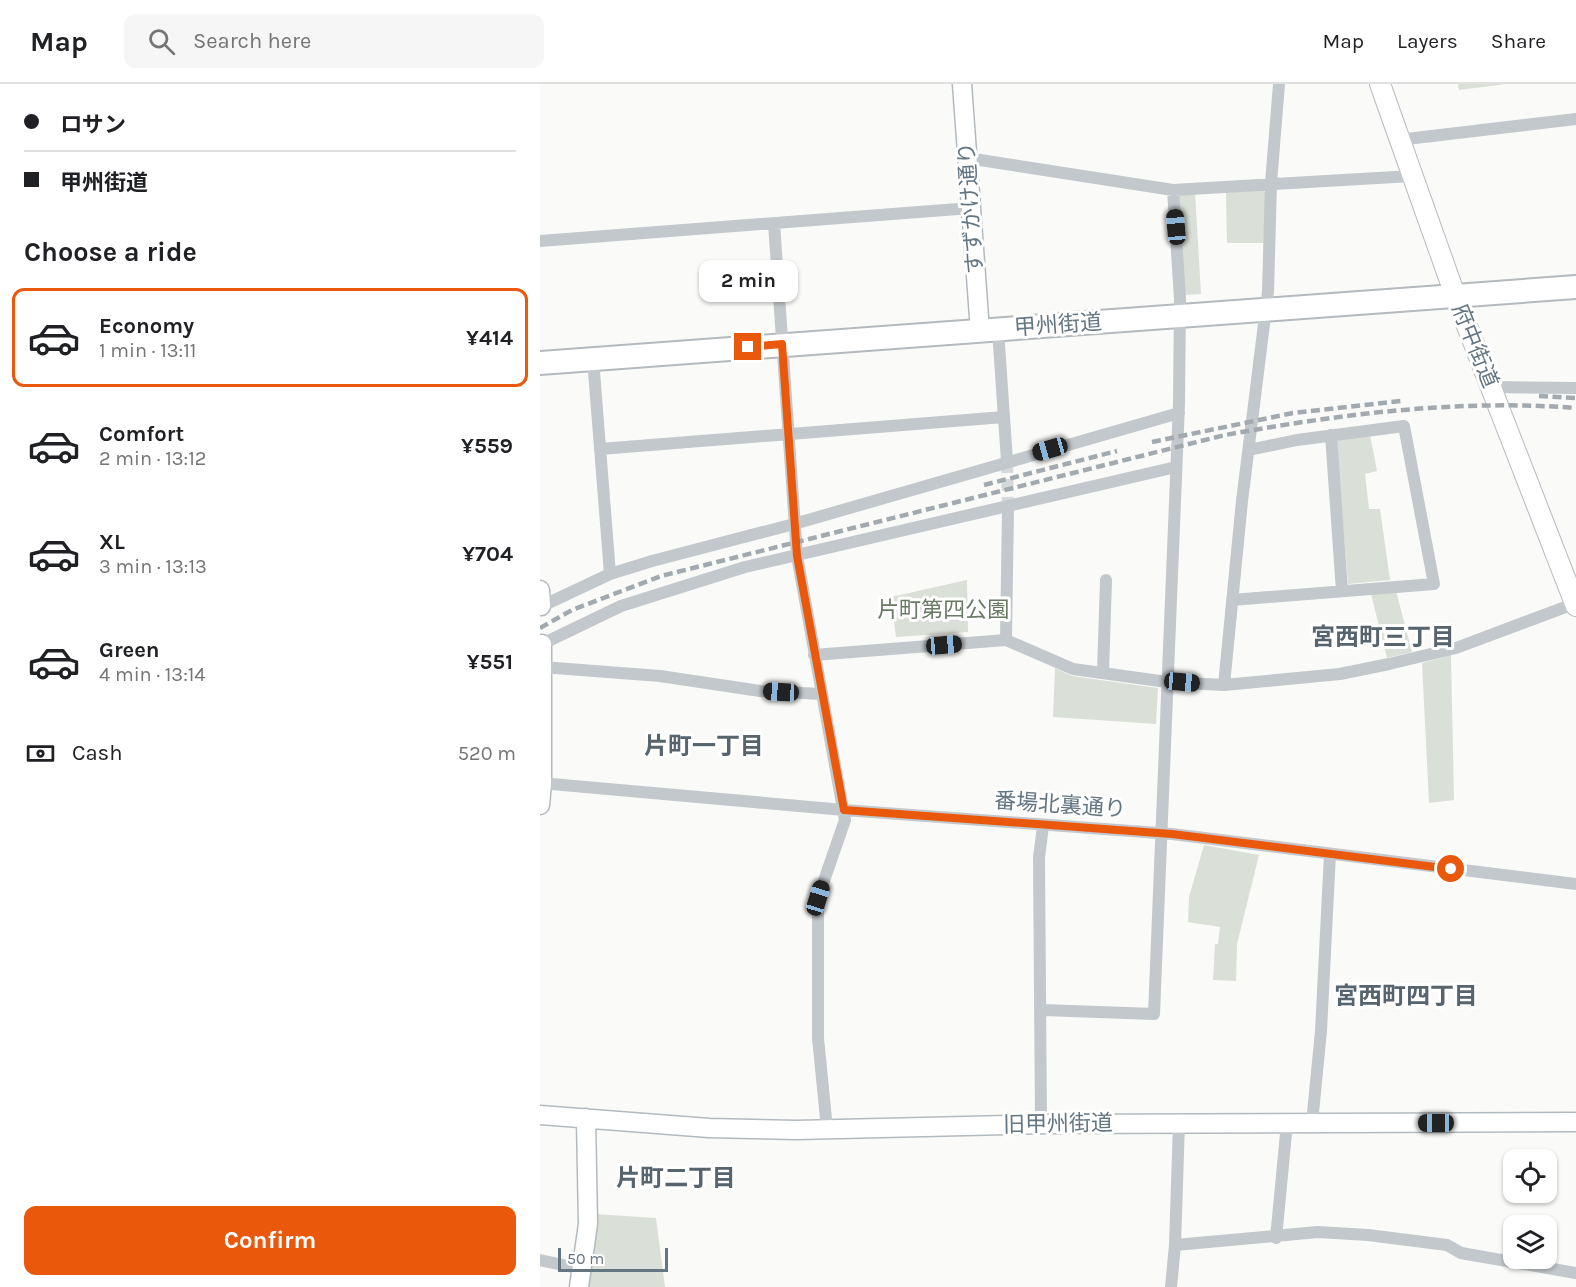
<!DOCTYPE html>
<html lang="en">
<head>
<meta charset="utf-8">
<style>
	:root { --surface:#fff; --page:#f6f6f6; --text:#202124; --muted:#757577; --line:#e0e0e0; --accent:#ea580c }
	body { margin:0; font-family:Karla,"Noto Sans JP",sans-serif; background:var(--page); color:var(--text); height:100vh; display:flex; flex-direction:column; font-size:22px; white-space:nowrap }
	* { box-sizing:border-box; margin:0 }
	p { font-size:20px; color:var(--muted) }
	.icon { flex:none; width:33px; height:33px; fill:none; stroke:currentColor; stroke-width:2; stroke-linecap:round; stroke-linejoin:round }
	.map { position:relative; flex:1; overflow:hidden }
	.drawer { display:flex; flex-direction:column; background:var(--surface); width:540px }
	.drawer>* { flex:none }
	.guide { display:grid; align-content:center; height:132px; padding:0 24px; background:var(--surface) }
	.controls { position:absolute; left:963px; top:1065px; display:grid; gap:12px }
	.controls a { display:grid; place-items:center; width:54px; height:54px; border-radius:12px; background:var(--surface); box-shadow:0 2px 4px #0004; font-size:30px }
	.scale { position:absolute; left:18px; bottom:15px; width:110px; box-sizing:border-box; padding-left:6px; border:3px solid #657683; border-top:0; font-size:16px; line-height:21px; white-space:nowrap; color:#657683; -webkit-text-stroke:4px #fff; paint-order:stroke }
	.end { position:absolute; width:27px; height:27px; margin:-14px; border:8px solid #ea580c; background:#fff; box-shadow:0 0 0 3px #fff }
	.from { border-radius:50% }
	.bubble { position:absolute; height:42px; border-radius:12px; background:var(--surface); box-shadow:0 2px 4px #0004; font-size:20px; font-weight:700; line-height:42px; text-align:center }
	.car { position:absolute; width:18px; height:36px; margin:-18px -9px; border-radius:8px; box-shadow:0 0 4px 2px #0007; background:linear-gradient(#222 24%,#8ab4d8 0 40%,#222 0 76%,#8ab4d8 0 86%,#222 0) }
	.guide b { display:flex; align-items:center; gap:21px; height:57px; font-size:22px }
	.guide b+b { border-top:2px solid var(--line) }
	.guide i { width:15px; height:15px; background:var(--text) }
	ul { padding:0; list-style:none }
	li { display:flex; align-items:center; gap:18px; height:99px; margin:0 12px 9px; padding:0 12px; border:3px solid transparent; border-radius:12px }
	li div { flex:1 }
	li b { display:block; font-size:22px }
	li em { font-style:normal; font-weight:700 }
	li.active { border-color:var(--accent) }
	li>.icon { width:54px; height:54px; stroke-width:1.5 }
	h2 { padding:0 24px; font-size:27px; line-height:72px }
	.pay { display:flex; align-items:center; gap:15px; height:66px; padding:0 24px; font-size:22px }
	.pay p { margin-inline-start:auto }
	.primary-button { display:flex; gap:12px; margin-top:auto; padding:12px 24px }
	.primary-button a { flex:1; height:69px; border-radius:12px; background:var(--accent); color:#fff; font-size:24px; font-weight:700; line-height:69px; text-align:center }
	header { display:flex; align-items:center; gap:36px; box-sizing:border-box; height:84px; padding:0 30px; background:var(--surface); border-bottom:2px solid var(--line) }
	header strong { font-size:28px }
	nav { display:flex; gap:33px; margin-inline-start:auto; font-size:21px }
	.search { width:420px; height:54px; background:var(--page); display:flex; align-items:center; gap:15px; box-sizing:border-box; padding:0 21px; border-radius:12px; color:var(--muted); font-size:22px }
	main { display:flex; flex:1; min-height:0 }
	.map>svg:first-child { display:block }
</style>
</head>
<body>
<header>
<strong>Map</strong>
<div class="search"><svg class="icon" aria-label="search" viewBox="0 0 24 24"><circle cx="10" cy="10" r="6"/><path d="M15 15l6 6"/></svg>Search here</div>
<nav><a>Map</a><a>Layers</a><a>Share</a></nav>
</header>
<main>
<section class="drawer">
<div class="guide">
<b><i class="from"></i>ロサン</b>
<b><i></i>甲州街道</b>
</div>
<h2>Choose a ride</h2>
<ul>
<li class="active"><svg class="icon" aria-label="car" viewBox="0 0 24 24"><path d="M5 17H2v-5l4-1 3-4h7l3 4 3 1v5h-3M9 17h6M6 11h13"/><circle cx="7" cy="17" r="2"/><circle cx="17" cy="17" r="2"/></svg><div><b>Economy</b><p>1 min · 13:11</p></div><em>¥414</em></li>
<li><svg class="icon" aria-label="car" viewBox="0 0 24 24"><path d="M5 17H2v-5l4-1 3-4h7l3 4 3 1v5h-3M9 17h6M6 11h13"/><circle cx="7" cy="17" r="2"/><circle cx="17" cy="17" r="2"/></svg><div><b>Comfort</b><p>2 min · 13:12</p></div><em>¥559</em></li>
<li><svg class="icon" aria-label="car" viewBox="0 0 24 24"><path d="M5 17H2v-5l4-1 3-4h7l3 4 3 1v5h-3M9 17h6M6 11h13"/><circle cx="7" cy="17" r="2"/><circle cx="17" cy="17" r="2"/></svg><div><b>XL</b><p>3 min · 13:13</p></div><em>¥704</em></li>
<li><svg class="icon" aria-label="car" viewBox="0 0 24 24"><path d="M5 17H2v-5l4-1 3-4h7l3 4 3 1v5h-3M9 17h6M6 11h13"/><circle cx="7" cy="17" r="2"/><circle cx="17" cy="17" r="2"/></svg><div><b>Green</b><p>4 min · 13:14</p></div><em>¥551</em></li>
</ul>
<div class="pay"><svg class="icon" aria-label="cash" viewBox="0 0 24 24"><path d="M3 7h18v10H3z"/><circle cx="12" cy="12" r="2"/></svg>Cash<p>520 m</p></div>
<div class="primary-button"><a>Confirm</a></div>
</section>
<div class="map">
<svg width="1036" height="1203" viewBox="0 0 1036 1203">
	<rect width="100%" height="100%" fill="#fafaf8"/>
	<!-- green -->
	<path fill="#dadfd7" d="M918 0H966L919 6Z
		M722 106 727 110 725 159H687L686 108Z
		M655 109 661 210 644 211 638 110Z
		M830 351 837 387 825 390 829 425H840L850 496 808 500 796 356Z
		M427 496 428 548 356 553 351 513Z
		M856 507 872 568 847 574 831 510Z
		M911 571 914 716 889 719 882 579Z
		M515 584 532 592 618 604 616 640 513 633Z
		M664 761 719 771 697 860 696 897 673 896 675 860H678L680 843 648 838 649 813Z
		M54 1130 116 1134 125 1203H40Z"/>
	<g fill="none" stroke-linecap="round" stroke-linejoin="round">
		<!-- street-tunnel -->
		<path stroke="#d5d9db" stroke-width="12" stroke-dasharray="12 6" stroke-linecap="butt" d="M467 377 468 423"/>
		<defs>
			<path id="secondary" d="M422 0 440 247
				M0 506 1 522
				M0 721 2 699V560
				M0 1031 169 1044 257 1046 509 1040 1036 1038
				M39 1203 48 1140 46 1034"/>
			<path id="primary" d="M840 0 915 211 1036 522"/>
			<path id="highway" d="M0 279 1036 203"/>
		</defs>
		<!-- secondary casing -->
		<use href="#secondary" stroke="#b3babf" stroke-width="21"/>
		<!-- primary casing -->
		<use href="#primary" stroke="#b5babe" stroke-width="22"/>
		<!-- highway casing -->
		<use href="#highway" stroke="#b4b9bd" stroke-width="26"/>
		<!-- street -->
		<path stroke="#c3c8cc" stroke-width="12" d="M858 56 1036 35
			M427 74 633 106 872 92
			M234 139 257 472 305 736 278 814V954L287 1045
			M0 157 431 124
			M458 246 467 377
			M53 275 70 490
			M951 303 1036 304
			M791 351 802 507
			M60 365 464 333
			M692 516 894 500 864 342 757 356 709 366
			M0 523 70 490 112 477 254 440 639 329
			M466 556 468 423
			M0 561 81 522 205 483 636 383
			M274 571 466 556 533 585 627 598 684 601 800 590 849 580 916 564 1036 519
			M2 583 120 592 220 607 281 610
			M563 589 566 496
			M684 601 702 417 728 208 731 99 739 0
			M0 699 304 726 632 750 1036 800
			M503 926 614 930 639 320 640 215 633 106
			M772 1039 781 947 790 770
			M501 1040 499 774 503 742
			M736 1154 747 1039
			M635 1161 778 1148 828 1151 907 1161 921 1169 1036 1189
			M0 1176 42 1185
			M631 1203 635 1161 639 1039"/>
		<!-- secondary -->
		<use href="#secondary" stroke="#fff" stroke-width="18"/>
		<!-- primary -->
		<use href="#primary" stroke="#fff" stroke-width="20"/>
		<!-- highway -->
		<use href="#highway" stroke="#fff" stroke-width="22"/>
		<!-- rail -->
		<path stroke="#a2aab0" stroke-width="4.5" stroke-dasharray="9 4.5" stroke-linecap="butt" d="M999 312 1036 314
			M612 358 753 329 861 317
			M444 401 577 367
			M0 544 32 526 121 492 685 351C801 330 918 315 1036 324"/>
	</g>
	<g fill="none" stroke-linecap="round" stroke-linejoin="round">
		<!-- route -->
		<path stroke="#ea580c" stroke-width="8" d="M208 263 242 260 257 472 304 726 632 750 911 785"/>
	</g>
	<g text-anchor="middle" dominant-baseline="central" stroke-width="6" stroke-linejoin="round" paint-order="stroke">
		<!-- street labels -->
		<g font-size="22" fill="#657683" stroke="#fff">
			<text transform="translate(431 124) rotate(-94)">すずかけ通り</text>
			<text transform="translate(518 241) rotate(-4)">甲州街道</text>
			<text transform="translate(935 262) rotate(68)">府中街道</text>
			<text transform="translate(520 721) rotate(4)">番場北裏通り</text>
			<text transform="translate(518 1040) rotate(-1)">旧甲州街道</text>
		</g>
		<!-- park labels -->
		<g font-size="22" fill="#687a64" stroke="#fff">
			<text x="403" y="526">片町第四公園</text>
		</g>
		<!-- neighbourhood labels -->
		<g font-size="24" font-weight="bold" fill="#57646e" stroke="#fff">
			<text x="843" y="553">宮西町三丁目</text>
			<text x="164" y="662">片町一丁目</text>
			<text x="866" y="912">宮西町四丁目</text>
			<text x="136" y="1094">片町二丁目</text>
		</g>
	</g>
</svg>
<div class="controls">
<a><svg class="icon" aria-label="locate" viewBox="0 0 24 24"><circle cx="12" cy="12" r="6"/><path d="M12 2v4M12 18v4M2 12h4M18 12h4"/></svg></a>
<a><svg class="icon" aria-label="layers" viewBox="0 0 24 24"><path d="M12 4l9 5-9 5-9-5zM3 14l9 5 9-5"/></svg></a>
</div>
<div class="scale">50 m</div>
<i class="end from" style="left:911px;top:785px"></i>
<i class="end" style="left:208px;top:263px"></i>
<div class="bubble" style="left:159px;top:176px;width:99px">2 min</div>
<i class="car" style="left:636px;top:143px;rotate:355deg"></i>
<i class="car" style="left:510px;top:365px;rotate:254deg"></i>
<i class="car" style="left:404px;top:561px;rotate:85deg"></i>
<i class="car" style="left:642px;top:598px;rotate:95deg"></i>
<i class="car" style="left:241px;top:608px;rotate:273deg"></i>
<i class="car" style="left:278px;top:814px;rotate:17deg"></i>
<i class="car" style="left:896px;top:1039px;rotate:270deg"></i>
</div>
</main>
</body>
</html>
